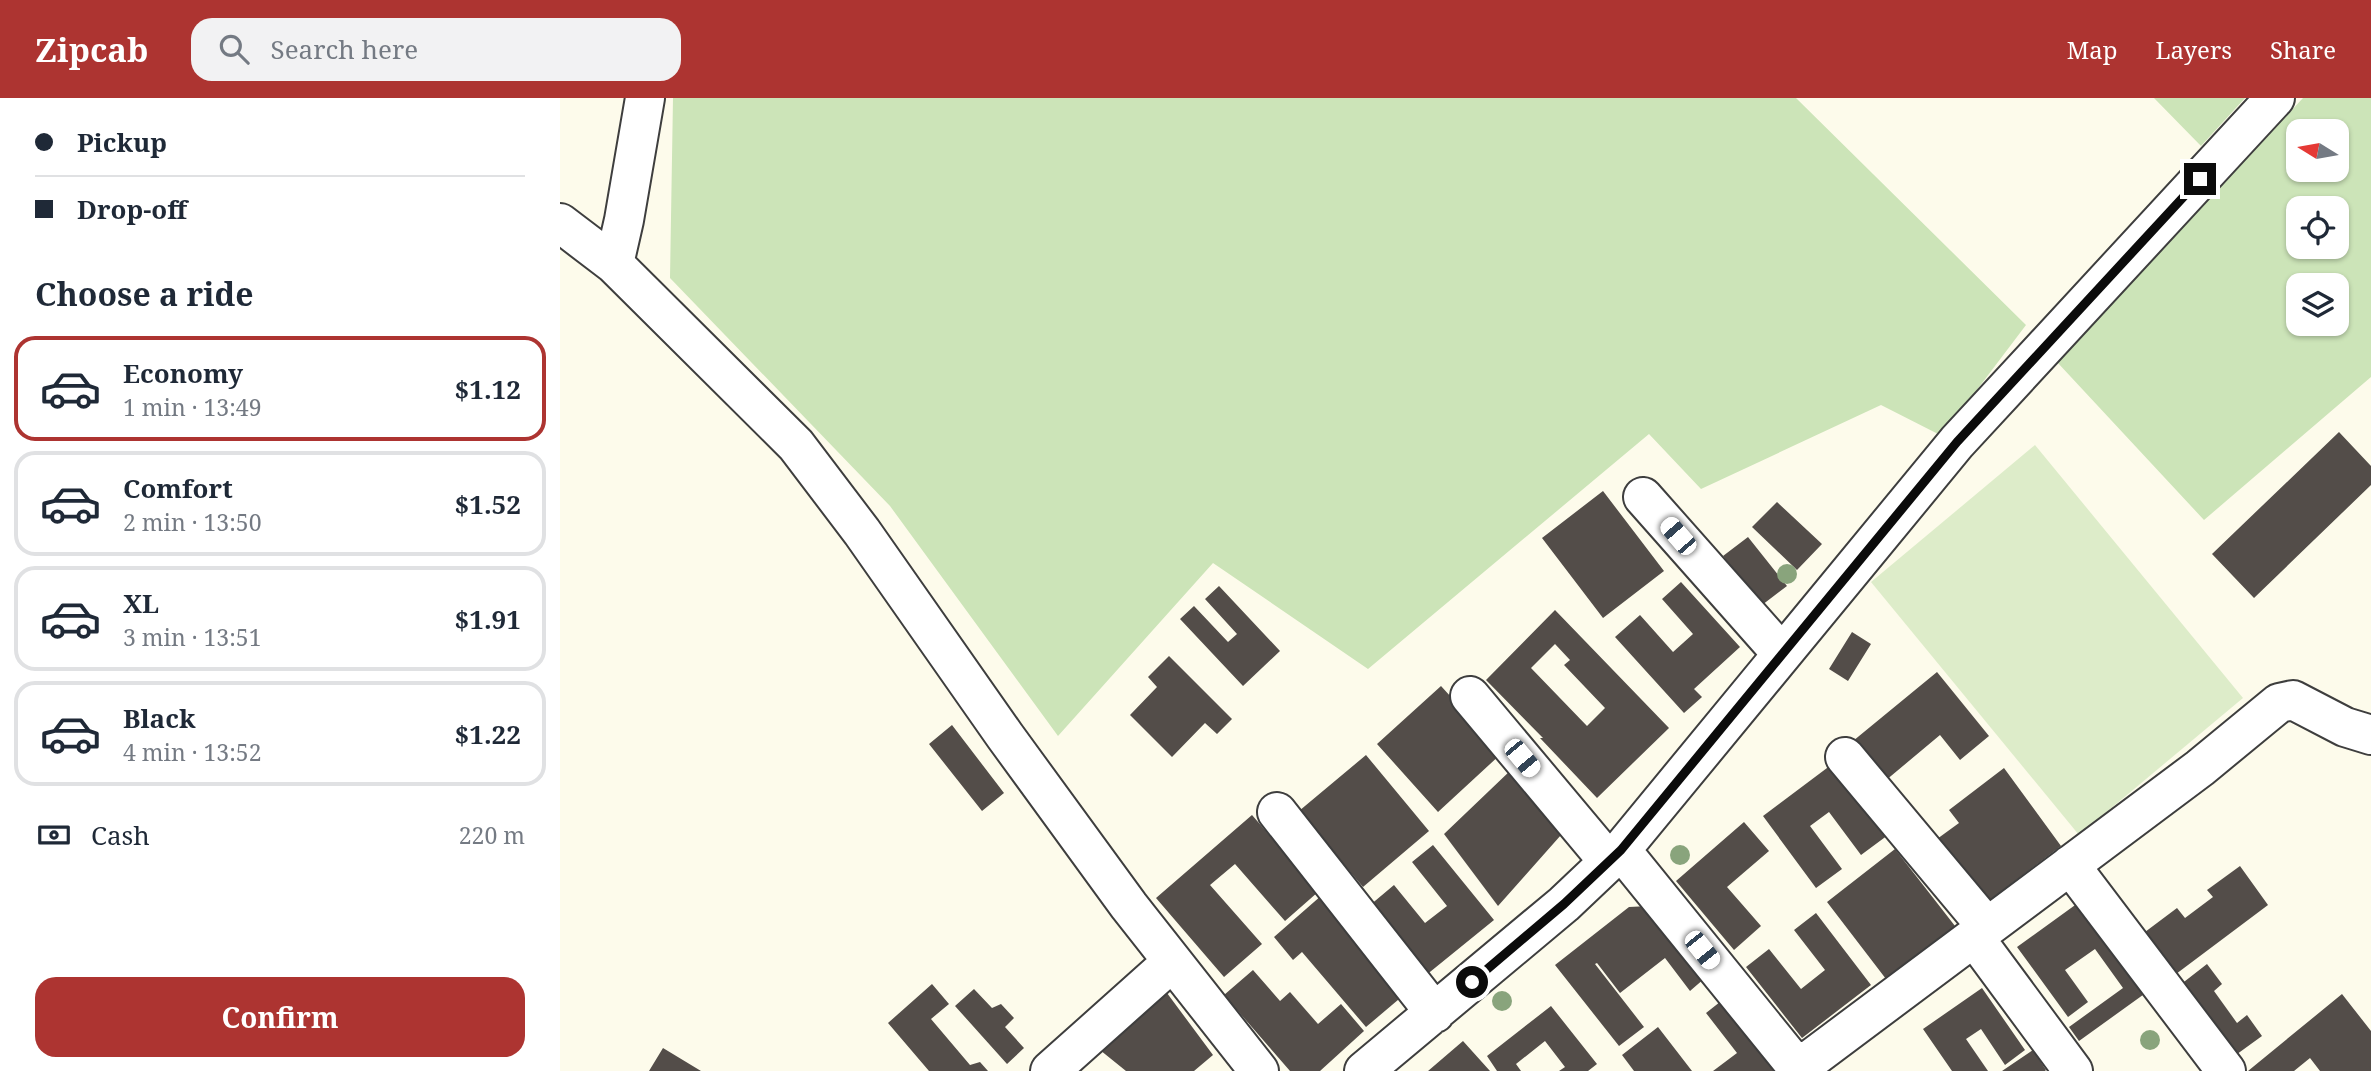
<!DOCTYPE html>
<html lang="en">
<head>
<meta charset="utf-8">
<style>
	:root { --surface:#fff; --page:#f2f2f3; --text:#1f2937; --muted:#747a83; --line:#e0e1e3; --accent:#ad3431 }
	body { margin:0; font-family:"Noto Serif",serif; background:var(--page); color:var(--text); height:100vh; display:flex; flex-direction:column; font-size:26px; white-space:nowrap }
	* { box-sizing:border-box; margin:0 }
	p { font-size:23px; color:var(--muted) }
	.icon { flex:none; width:38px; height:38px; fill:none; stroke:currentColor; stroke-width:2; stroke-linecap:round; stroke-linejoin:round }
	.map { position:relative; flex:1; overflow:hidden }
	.side { display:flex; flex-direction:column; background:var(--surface); width:560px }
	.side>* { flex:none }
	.hud { display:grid; align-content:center; height:154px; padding:0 35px; background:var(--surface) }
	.needle { width:46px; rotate:281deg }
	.buttons { position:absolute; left:1726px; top:21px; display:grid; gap:14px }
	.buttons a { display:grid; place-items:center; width:63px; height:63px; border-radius:14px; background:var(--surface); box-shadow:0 2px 5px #0004; font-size:35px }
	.end { position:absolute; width:32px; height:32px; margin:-16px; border:9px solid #0b0b0b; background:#fff; box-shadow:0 0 0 4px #fff }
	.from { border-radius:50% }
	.car { position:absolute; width:21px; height:42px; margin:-21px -10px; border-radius:9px; box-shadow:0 0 5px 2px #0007; background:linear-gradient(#fff 24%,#345 0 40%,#fff 0 76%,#345 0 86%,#fff 0) }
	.hud b { display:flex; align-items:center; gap:24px; height:66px; font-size:26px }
	.hud b+b { border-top:2px solid var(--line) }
	.hud i { width:18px; height:18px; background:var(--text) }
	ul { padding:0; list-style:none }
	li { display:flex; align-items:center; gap:21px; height:105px; margin:0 14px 10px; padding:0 21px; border:4px solid var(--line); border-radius:21px }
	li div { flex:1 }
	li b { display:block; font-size:26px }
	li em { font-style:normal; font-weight:700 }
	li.current { border-color:var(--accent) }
	li>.icon { width:63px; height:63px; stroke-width:1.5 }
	h2 { padding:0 35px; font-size:32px; line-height:84px }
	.pay { display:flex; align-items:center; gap:18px; height:77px; padding:0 35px; font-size:26px }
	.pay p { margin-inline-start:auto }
	.button { display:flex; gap:14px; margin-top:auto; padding:14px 35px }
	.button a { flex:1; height:80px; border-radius:21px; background:var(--accent); color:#fff; font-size:28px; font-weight:700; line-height:80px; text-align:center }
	header { display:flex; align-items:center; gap:42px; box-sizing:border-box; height:98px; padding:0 35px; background:var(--accent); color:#fff }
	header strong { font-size:33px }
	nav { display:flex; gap:38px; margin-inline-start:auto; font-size:24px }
	.search { width:490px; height:63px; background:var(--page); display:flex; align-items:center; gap:18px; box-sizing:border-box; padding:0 24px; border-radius:21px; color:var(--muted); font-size:26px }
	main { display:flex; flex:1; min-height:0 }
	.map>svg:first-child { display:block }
</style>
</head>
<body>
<header>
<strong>Zipcab</strong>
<div class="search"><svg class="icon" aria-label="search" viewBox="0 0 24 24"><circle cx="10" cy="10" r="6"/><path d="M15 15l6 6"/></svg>Search here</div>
<nav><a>Map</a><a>Layers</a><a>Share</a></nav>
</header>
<main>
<section class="side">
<div class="hud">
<b><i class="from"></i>Pickup</b>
<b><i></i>Drop-off</b>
</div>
<h2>Choose a ride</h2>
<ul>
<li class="current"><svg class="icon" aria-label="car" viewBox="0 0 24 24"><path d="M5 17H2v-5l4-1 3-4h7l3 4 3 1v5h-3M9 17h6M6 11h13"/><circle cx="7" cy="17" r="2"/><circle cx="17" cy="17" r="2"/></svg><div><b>Economy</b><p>1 min · 13:49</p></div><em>$1.12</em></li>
<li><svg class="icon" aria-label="car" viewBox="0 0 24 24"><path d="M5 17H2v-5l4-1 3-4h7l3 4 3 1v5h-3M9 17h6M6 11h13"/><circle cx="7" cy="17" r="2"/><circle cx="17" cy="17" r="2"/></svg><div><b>Comfort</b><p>2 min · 13:50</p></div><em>$1.52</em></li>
<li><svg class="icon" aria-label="car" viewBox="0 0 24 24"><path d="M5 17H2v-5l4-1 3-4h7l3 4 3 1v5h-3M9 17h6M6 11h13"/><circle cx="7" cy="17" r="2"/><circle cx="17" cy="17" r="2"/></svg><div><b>XL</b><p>3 min · 13:51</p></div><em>$1.91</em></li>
<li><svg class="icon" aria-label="car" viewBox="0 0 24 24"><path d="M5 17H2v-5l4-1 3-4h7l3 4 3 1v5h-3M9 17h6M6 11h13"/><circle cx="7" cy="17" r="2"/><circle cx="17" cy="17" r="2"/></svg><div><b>Black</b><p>4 min · 13:52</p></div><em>$1.22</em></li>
</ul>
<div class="pay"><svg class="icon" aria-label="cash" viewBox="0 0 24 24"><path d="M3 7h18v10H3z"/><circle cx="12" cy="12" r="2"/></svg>Cash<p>220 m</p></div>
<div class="button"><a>Confirm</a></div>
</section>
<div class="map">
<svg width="1811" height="973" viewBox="0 0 1811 973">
	<rect width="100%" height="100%" fill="#fdfbeb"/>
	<!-- green -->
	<path fill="#cce4b8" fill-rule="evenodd" d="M113 0H1236L1466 227 1382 338 1321 307 1141 391 1089 336 808 571 653 465 498 638 330 408 110 180Z
		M1594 0H1685L1641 48Z
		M1743 0H1811V279L1644 422 1497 264ZM1776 33V72H1738V33ZM1776 110V149H1738V110ZM1776 187V226H1738V187Z"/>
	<!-- pitch -->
	<path fill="#ddecc9" d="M1475 347 1683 600 1519 737 1311 484Z"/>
	<!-- building -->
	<path fill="#534d49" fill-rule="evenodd" d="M1779 334 1811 368V387L1694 500 1652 456Z
		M1043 393 1104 473 1043 520 982 440Z
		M1217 404 1262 446 1237 472 1192 429Z
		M1188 439 1227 488 1202 507 1163 458Z
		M1121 484 1180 549 1134 591 1142 599 1124 615 1055 539 1080 517 1113 554 1133 536 1102 501Z
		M659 488 720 553 683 588 620 521 634 508 668 544 677 536 645 501Z
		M995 512 1109 630 1037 700 980 640H983L926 582ZM995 546 1010 562 1004 567 1045 610 1027 628 971 570Z
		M1292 534 1311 546 1288 583 1269 571Z
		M609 558 672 621 657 636 645 625 612 659 570 617 597 589 588 579Z
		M1377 574 1429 638 1400 662 1380 637 1325 683 1293 643Z
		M881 588 942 655 878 714 817 646Z
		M392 627 444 695 422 713 369 646Z
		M806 657 869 733 803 789 739 713Z
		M1275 664 1328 737 1301 757 1269 714 1250 728 1282 771 1256 790 1203 718Z
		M1444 670 1501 748 1426 805 1377 741 1399 725 1389 712Z
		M952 671 1001 737 938 808 884 736Z
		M692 717 758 794 725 823 675 766 650 787 702 846 664 879 596 800Z
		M1184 724 1209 753 1167 789 1201 828 1174 852 1116 783Z
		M873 747 934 822 865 878 809 808 834 787 865 825 887 808 852 764Z
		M1335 751 1395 828 1326 881 1267 804Z
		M1680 768 1708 807 1616 876 1585 834 1617 810 1625 820 1653 799 1647 792Z
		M762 797 845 896 806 929 742 854 733 862 714 839Z
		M1529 797 1594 889 1519 943 1509 929 1563 890 1535 851 1505 872 1528 904 1508 919 1457 849Z
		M1089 808 1145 880 1130 893 1105 860 1060 895 1037 865 1035 866 1084 929 1059 948 995 867 1069 809Z
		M1256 815 1311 887 1242 940 1186 869 1209 851 1241 891 1265 872 1234 832Z
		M1647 866 1662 886 1654 893 1677 925 1687 917 1702 938 1673 959 1620 887Z
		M693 872 720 903 730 894 758 926 781 906 804 933 760 973H730L664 897Z
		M372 886 389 906 371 921 410 967 420 964 428 973H369L328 925Z
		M1422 890 1465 952 1445 967 1421 931 1406 941 1428 973H1392L1363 931Z
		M414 891 432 910 441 906 454 920 445 929 464 950 447 966 395 908Z
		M604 891 653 957 634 973H566L535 948Z
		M1782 896 1811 933V973H1760L1750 960 1734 973H1688Z
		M1165 900 1215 973H1153L1177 955 1146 915Z
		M991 908 1037 966 1028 973H999L1005 969 985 943 956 966 961 973H937L927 958Z
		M1098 929 1132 973H1074L1062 957Z
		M903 943 930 973H868Z
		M103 950 141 973H89Z
		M1473 952 1486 972 1485 973H1442Z"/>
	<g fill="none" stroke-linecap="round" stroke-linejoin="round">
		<defs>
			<path id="minor" d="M0 125 54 166 236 347 302 434 445 638 569 808 699 973
				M54 166 64 122 85 0
				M1083 399 1222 556
				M910 598 1049 764
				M1285 659 1427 829
				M717 714 875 915
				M1061 752 1240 973
				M1510 767 1666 973
				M1414 839 1513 973
				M490 973 612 864
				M804 973 1004 806 1061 752 1397 344 1715 0
				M1235 973 1640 670 1719 605 1733 602 1785 629 1811 637"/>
		</defs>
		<!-- minor casing -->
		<use href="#minor" stroke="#3e3e3e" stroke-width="42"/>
		<!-- minor -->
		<use href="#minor" stroke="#fff" stroke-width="38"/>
	</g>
	<!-- trees -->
	<g fill="#89a47c">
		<circle cx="1227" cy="476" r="10"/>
		<circle cx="1120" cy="757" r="10"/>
		<circle cx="942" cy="903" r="10"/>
		<circle cx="1590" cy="942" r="10"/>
	</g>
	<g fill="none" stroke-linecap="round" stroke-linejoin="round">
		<!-- route -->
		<path stroke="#0b0b0b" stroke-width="9" d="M912 884 1004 806 1061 752 1397 344 1640 81"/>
	</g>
</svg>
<div class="buttons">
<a><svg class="needle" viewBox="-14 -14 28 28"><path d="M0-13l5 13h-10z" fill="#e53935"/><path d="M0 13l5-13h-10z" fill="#747a83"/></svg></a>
<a><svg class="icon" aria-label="locate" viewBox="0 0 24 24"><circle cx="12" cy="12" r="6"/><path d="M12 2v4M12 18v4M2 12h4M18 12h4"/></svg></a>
<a><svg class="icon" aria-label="layers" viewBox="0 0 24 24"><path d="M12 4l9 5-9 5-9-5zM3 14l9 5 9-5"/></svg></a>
</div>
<i class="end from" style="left:912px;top:884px"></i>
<i class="end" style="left:1640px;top:81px"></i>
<i class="car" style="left:1118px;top:438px;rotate:319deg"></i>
<i class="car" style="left:962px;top:660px;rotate:140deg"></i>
<i class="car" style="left:1142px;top:852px;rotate:141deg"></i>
</div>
</main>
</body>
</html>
